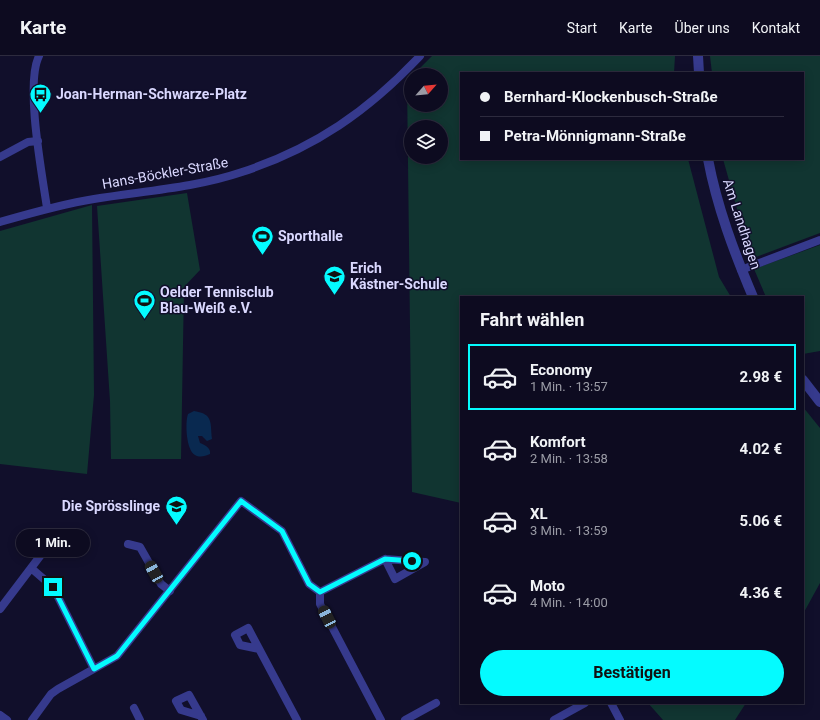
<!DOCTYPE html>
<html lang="de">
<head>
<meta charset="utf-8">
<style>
	:root { --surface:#0d0b20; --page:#1b192d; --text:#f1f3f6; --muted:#9a9ba5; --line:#2d2b3e; --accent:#04fbff }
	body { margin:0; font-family:Roboto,sans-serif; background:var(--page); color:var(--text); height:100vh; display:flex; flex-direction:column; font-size:15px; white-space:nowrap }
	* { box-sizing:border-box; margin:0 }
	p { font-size:13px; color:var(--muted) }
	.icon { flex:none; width:22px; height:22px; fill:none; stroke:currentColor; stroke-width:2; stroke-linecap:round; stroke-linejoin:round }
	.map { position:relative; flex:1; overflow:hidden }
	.details { position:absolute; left:460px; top:240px; width:344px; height:408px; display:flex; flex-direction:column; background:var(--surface); border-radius:0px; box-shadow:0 2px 10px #0003,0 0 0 1px var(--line) }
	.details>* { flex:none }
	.top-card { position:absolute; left:460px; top:16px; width:344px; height:88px; border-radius:0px; box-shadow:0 2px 10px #0003,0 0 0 1px var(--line); display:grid; align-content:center; height:88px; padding:0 20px; background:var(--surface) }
	.needle { width:26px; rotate:63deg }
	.buttons { position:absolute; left:404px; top:12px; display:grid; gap:8px }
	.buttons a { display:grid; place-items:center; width:44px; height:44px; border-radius:50%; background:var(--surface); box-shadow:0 2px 10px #0003,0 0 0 1px var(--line); font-size:20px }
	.end { position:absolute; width:18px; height:18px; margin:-9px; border:5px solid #04fbff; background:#111; box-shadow:0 0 0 2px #111 }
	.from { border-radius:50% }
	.bubble { position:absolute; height:28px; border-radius:14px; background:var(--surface); box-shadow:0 2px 10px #0003,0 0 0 1px var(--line); font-size:13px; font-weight:700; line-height:28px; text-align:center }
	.car { position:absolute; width:12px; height:24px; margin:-12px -6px; border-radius:5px; box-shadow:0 0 3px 1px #0007; background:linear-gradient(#222 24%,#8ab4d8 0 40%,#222 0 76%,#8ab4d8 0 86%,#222 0) }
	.top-card b { display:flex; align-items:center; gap:14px; height:38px; font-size:15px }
	.top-card b+b { border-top:1px solid var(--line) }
	.top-card i { width:10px; height:10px; background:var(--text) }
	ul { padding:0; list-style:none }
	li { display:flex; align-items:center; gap:12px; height:66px; margin:0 8px 6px; padding:0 12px; border:2px solid transparent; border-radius:0px }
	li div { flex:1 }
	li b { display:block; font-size:15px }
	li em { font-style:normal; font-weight:700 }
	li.on { border-color:var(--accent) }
	li>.icon { width:36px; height:36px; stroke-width:1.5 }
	h2 { padding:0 20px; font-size:18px; line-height:48px }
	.cta { display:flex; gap:8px; margin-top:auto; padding:8px 20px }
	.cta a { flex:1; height:46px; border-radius:24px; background:var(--accent); color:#111; font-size:16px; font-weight:700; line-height:46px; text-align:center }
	header { display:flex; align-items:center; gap:24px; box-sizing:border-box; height:56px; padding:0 20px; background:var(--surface); border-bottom:1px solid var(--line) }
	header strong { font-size:19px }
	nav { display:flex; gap:22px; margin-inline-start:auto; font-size:14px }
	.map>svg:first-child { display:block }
</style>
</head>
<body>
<header>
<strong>Karte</strong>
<nav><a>Start</a><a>Karte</a><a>Über uns</a><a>Kontakt</a></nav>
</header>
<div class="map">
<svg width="820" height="664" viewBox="0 0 820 664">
	<rect width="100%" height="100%" fill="#110f2b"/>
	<!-- green -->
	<path fill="#113531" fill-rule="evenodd" d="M432 0H675L674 17H461V103H688L719 221 731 241H461V447L412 436 407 25 411 21V49H441V19H413ZM411 71H441V101H411Z
		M710 0H820V177L751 203 723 103H803V17H712Z
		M187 137 200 214 184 231 181 403H111L110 345 97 150Z
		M92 149 94 339 87 418 0 408V175Z
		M820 189V295L803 298V241H766L754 213Z
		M803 351 820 372V527L803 558Z
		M648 647H746L735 664H663Z"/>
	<!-- water -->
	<path fill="#092950" d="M194 355C214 358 210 367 212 383L207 385 202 380H198L200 387C205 389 211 392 210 398 205 400 200 402 195 399 186 394 185 366 188 358Z"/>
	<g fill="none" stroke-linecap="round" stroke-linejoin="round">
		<!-- minor -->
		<path stroke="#363a8d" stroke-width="8" d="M39 0C25 28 42 118 47 152
			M0 101 28 86 38 85
			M0 166C31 157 62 148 94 143 143 135 195 132 242 116 315 92 368 55 420 0
			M741 214 820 184
			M128 488 140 491 161 528 170 535
			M31 512 53 531 94 613
			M320 536 385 503 425 506 395 523 385 503
			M320 536V548L381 664
			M0 553 53 483
			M259 593 240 589 235 579 248 572 297 664
			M611 647 620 664
			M134 652 140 664
			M0 659 7 664
			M201 660 181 654 176 645 189 639 203 664
			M32 664 51 638 58 633 117 600 241 445 282 475 309 528 320 536
			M405 664 436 647
			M554 664 585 647"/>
		<!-- tertiary -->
		<path stroke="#363a8d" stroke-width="10" d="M698 0 699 17
			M708 103C717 151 734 196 753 241
			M803 324 820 346"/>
	</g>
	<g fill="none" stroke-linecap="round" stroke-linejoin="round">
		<!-- route -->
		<path stroke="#04fbff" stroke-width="5" d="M53 531 94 613 117 600 241 445 282 475 309 528 320 536 385 503 412 505"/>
	</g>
	<!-- icons -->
	<defs>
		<symbol id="bus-pin" viewBox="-11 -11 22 30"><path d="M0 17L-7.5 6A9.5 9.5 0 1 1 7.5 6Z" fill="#04fbff" stroke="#110f2b"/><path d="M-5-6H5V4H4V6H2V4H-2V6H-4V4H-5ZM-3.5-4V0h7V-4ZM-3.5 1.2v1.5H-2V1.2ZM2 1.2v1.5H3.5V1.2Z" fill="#111"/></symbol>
		<symbol id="stadium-pin" viewBox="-11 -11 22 30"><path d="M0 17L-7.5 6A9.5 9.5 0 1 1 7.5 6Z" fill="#04fbff" stroke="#110f2b"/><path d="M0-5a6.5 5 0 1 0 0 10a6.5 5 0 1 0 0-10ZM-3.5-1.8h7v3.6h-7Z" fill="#111"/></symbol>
		<symbol id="school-pin" viewBox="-11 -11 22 30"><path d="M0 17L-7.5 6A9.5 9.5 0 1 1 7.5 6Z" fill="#04fbff" stroke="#110f2b"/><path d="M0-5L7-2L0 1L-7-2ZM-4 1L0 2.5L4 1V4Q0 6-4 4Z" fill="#111"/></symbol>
	</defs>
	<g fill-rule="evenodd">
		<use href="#bus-pin" x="28" y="26" width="25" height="34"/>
		<use href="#stadium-pin" x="250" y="168" width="25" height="34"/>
		<use href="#school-pin" x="322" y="208" width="25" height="34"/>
		<use href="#stadium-pin" x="132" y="232" width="25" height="34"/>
		<use href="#school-pin" x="164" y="438" width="25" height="34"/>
	</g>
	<g text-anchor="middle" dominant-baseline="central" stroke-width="3" stroke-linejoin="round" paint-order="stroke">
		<!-- poi labels -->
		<g font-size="14" font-weight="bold" fill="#dad8ff" stroke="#110f2b" text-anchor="start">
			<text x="56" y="38">Joan-Herman-Schwarze-Platz</text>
			<text x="278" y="180">Sporthalle</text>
			<text x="350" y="212">Erich<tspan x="350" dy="16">Kästner-Schule</tspan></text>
			<text x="160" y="236">Oelder Tennisclub<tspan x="160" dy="16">Blau-Weiß e.V.</tspan></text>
			<text x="160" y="450" text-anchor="end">Die Sprösslinge</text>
		</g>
		<!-- street labels -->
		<g font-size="14" fill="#dad8ff" stroke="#110f2b">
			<text transform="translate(165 117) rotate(-10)">Hans-Böckler-Straße</text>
			<text transform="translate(742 168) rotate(72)">Am Landhagen</text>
		</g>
	</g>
</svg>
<div class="buttons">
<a><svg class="needle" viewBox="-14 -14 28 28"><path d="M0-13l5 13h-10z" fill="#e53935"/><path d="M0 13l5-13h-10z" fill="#9a9ba5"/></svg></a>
<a><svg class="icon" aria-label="layers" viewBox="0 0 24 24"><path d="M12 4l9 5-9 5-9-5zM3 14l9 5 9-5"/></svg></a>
</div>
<i class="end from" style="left:412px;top:505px"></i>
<i class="end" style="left:53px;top:531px"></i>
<div class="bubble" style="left:16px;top:473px;width:74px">1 Min.</div>
<i class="car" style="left:154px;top:516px;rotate:331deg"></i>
<i class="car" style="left:327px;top:561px;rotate:333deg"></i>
<div class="top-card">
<b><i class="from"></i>Bernhard-Klockenbusch-Straße</b>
<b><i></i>Petra-Mönnigmann-Straße</b>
</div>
<section class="details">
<h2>Fahrt wählen</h2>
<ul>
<li class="on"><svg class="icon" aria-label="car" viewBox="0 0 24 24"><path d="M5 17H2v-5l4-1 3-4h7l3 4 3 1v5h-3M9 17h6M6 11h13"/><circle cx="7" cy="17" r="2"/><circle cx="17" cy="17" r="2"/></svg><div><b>Economy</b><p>1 Min. · 13:57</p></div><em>2.98 €</em></li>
<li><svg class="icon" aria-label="car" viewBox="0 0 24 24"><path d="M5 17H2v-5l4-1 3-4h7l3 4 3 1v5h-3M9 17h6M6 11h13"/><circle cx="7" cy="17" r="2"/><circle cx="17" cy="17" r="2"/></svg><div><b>Komfort</b><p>2 Min. · 13:58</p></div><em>4.02 €</em></li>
<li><svg class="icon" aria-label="car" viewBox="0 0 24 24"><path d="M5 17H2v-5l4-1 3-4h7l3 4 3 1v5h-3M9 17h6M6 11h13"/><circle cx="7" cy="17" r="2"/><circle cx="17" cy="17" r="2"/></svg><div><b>XL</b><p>3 Min. · 13:59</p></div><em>5.06 €</em></li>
<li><svg class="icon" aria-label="car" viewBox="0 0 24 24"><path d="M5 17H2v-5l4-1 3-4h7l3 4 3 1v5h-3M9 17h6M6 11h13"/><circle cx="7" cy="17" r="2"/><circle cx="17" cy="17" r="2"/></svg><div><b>Moto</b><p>4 Min. · 14:00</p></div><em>4.36 €</em></li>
</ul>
<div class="cta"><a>Bestätigen</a></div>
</section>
</div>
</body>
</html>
